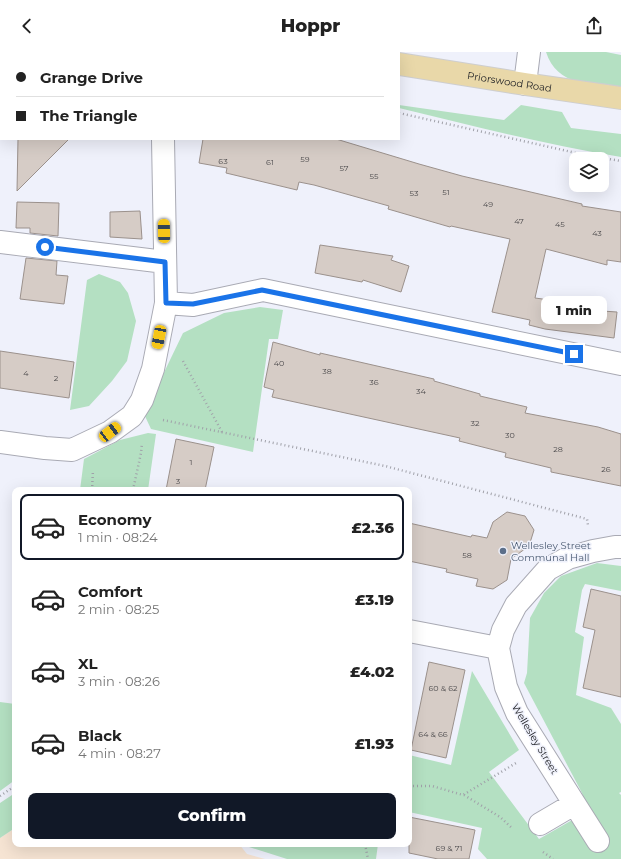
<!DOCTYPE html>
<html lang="en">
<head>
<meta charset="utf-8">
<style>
	:root { --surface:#fff; --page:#f2f2f2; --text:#222; --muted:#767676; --line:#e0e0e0; --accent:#111827 }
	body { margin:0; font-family:Montserrat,sans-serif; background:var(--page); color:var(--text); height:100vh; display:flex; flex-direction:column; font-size:15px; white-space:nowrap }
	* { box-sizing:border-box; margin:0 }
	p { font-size:13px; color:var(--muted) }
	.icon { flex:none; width:22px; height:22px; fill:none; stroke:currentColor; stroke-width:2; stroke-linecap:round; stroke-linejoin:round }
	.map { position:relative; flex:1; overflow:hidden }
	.side { position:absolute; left:12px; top:435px; width:400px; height:360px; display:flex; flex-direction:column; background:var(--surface); border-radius:8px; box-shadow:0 4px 16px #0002 }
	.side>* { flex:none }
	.banner { position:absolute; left:0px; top:0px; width:400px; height:88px; box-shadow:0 4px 16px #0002; display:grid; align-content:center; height:88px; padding:0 16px; background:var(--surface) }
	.controls { position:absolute; left:569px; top:100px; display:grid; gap:8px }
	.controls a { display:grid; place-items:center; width:40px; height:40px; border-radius:8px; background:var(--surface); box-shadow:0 4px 16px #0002; font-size:20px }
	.end { position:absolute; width:18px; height:18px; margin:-9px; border:5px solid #1a73e8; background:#fff; box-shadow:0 0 0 2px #fff }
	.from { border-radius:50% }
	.bubble { position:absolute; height:28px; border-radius:8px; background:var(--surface); box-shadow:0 4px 16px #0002; font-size:13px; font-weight:800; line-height:28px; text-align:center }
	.car { position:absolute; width:12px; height:24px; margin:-12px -6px; border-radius:5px; box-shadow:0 0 3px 1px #0007; background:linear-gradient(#f5c518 24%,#345 0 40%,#f5c518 0 76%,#345 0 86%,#f5c518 0) }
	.banner b { display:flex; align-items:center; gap:14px; height:38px; font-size:15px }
	.banner b+b { border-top:1px solid var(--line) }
	.banner i { width:10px; height:10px; background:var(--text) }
	ul { padding:7px 0 0; list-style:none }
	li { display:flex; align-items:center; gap:12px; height:66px; margin:0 8px 6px; padding:0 8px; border:2px solid transparent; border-radius:8px }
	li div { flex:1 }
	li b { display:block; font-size:15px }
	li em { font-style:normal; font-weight:800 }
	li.on { border-color:var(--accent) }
	li>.icon { width:36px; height:36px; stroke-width:1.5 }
	.primary-button { display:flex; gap:8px; margin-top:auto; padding:8px 16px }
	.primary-button a { flex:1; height:46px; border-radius:8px; background:var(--accent); color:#fff; font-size:16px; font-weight:800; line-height:46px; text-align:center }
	header { display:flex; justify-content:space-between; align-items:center; height:52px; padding:0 16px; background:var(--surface); font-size:18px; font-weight:800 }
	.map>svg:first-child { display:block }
</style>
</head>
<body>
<header><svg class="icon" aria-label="back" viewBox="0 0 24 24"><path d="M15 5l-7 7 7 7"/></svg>Hoppr<svg class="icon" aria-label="share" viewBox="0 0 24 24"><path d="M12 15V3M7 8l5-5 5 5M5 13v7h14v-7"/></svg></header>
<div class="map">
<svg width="621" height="807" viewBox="0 0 621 807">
	<rect width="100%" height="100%" fill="#eff1fb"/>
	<!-- education -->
	<path fill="#f6e4d3" d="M15 776V792H239L247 802 265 807H0V786Z"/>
	<!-- green -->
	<path fill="#b4e0c2" d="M0 0H120V1H17Z
		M546 0H606L621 3V36C591 33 557 34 546 0Z
		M399 53 504 68 521 53 562 60 571 76 621 82V105C546 93 473 74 399 56Z
		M99 222 120 230 128 241 136 269 127 309 112 329 89 354 70 358 87 228Z
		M260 255 283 258 278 287H269L253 400 151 377 144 362 183 281 224 261Z
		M148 381 156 382 148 438H80L84 407 120 388Z
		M597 511 621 514V539L585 532 582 538 575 580 584 585 576 643 611 656 621 672V740L619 741 621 743V807H487L478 797 482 776 409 760V703L451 713 472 619 519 698 489 720 539 787 588 759 582 741 524 631 527 621 530 566 544 541 561 524Z
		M0 650 15 652V728L0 739Z
		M15 741V776L0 786V751Z
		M245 792H378L376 807H287L249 795Z"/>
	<!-- building -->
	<path fill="#d6ccc6" stroke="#9b918c" d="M18 87H69L17 139Z
		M203 87H336L419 112 462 124 582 152V154L621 160V210L607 208V213L546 197 535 246 603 255 602 259 617 260 614 286 545 277 529 273 530 268 492 260 510 187 451 174 450 175 388 157 389 154 314 133 299 130 297 138 226 121 227 116 199 111Z
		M17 150 59 151 58 184 30 181V176H16Z
		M140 159 142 187 110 185V160Z
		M320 193 393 204 391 208 409 214 401 240 363 228 362 230 315 221Z
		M26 206 57 209 56 223 68 224 64 252 20 247Z
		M273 290 320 303V301L434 327V329L480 342V344L527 355 525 361 598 375 621 382V434L551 420V416L505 405 506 401 459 389 460 386 272 345 274 338 264 335Z
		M0 299 74 310 69 346 0 336Z
		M176 387 214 395 205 438H166Z
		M507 460 525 464 534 478 529 494 511 507 507 528 493 537 476 534 478 527 446 520 447 517 409 509V471L471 485 472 483 487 486 493 470Z
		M591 537 621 544V645L583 636 595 578 583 575Z
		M429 610 465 618 446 706 411 698Z
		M409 765 475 778 469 807H438L409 801Z"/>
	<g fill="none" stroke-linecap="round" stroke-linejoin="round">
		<defs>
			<path id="minor" d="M155 0 156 1
				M525 32 529 0
				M0 190 165 210
				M166 251 193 253 263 238 621 312
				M0 390 45 396 72 398 110 380 132 364 142 348 153 317 166 251 163 87
				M409 579 498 596
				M540 772 574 752
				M598 789 517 661 506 635 498 596 503 578 516 553 548 517 568 506 593 499 615 495H621"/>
			<g id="primary">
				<path d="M324 0 332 1"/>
				<path id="s1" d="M399 12 525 32 621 46"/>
			</g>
		</defs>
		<!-- minor casing -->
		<use href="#minor" stroke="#a9aab4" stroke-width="24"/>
		<!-- primary casing -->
		<use href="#primary" stroke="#cececf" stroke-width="24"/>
		<!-- path -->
		<path stroke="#a0a1a9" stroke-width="2.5" stroke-dasharray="1 3" stroke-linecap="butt" d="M399 61 585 103 621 109
			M183 309 222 380
			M163 368 385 414 587 467 588 473
			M92 438 93 418
			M133 438 141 401 142 391
			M409 734H432L463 743 516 711
			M464 743 500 765 512 776
			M0 744 15 734
			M365 792 368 807
			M543 800 553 807"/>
		<!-- minor -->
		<use href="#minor" stroke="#fff" stroke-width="22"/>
		<!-- primary -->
		<use href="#primary" stroke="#e9d8a9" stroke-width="22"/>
	</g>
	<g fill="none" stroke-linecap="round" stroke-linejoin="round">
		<!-- route -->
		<path stroke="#1a73e8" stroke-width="5" d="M45 195 165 210 166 251 193 252 262 238 574 302"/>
	</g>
	<!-- markers -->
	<circle fill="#5c6f8a" stroke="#eff1fb" stroke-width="1.5" cx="503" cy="499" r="4"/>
	<g text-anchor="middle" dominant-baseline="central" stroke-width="3" stroke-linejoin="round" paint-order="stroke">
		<!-- number labels -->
		<g font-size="8" fill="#4e4c4e">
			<text x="305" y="107">59</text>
			<text x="223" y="109">63</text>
			<text x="270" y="110">61</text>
			<text x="344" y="116">57</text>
			<text x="374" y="124">55</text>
			<text x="446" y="140">51</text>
			<text x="414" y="141">53</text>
			<text x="488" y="152">49</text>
			<text x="519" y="169">47</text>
			<text x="560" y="172">45</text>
			<text x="597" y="181">43</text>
			<text x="279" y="311">40</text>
			<text x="327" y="319">38</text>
			<text x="26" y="321">4</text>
			<text x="56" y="326">2</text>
			<text x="374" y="330">36</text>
			<text x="421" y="339">34</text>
			<text x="475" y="371">32</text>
			<text x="510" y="383">30</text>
			<text x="558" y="397">28</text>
			<text x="191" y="410">1</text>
			<text x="606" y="417">26</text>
			<text x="178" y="429">3</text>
			<text x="467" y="503">58</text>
			<text x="443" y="636">60 &amp; 62</text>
			<text x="433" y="682">64 &amp; 66</text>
			<text x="449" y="796">69 &amp; 71</text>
		</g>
		<!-- street labels -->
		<g font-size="10" fill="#212226" stroke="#eff1fb">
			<text stroke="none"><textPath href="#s1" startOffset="112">Priorswood Road</textPath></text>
			<text transform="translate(535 687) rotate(59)">Wellesley Street</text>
		</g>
		<!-- service labels -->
		<g font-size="10" fill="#4e5e75" stroke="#eff1fb" text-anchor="start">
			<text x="511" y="493">Wellesley Street<tspan x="511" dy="12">Communal Hall</tspan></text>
		</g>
	</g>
</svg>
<div class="controls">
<a><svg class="icon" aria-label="layers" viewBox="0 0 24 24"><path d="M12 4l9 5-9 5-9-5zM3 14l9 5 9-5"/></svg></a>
</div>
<i class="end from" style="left:45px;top:195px"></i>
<i class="end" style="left:574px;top:302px"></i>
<div class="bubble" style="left:541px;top:244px;width:66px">1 min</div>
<i class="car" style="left:164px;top:179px;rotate:359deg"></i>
<i class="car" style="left:159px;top:285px;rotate:191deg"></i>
<i class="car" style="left:110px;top:380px;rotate:53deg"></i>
<div class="banner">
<b><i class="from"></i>Grange Drive</b>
<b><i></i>The Triangle</b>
</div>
<section class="side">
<ul>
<li class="on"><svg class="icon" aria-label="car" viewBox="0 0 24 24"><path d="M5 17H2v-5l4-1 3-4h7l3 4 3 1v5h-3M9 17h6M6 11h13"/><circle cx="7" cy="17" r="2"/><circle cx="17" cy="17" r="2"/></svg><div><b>Economy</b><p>1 min · 08:24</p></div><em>£2.36</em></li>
<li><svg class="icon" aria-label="car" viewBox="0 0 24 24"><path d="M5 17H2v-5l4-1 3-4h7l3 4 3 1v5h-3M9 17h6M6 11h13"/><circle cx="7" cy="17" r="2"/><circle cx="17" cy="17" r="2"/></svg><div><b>Comfort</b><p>2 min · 08:25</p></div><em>£3.19</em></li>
<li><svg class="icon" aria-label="car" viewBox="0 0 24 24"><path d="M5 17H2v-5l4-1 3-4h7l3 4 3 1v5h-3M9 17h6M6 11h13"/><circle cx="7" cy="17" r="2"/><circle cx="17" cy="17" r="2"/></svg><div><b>XL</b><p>3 min · 08:26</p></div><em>£4.02</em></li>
<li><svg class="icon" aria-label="car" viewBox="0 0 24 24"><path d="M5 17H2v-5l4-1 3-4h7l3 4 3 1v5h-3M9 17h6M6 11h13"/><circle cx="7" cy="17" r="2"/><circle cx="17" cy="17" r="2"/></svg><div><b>Black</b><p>4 min · 08:27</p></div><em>£1.93</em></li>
</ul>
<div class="primary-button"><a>Confirm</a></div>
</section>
</div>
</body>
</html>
